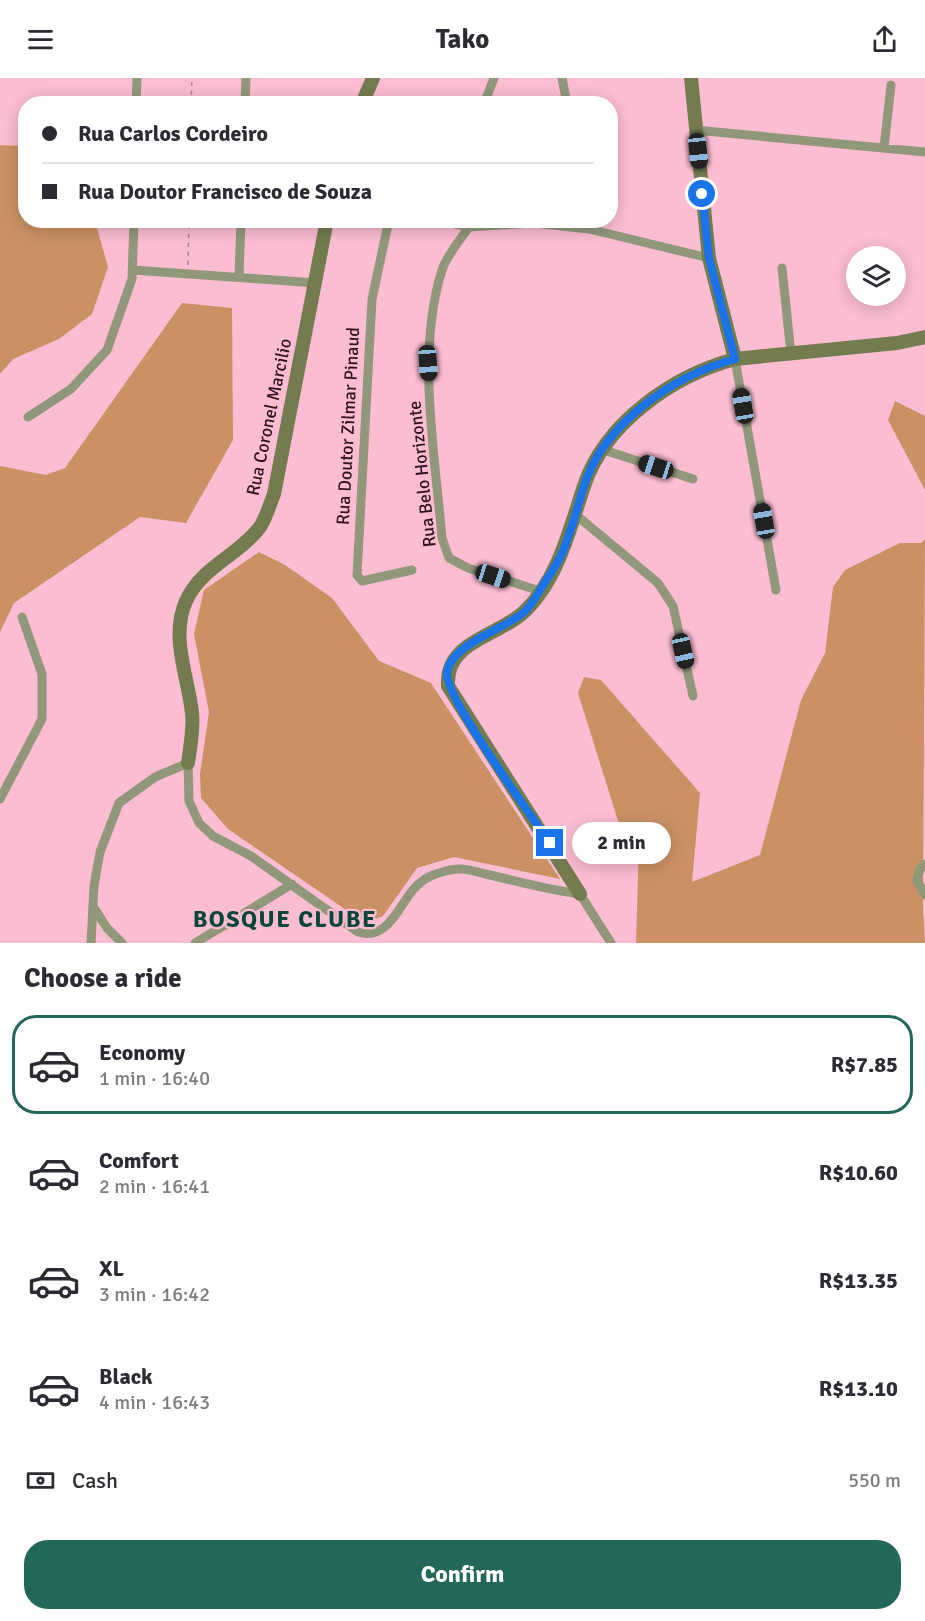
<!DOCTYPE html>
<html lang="en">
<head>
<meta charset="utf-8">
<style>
	:root { --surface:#fff; --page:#f7f7f7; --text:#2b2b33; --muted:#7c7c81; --line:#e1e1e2; --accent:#22675a }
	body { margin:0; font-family:Signika,sans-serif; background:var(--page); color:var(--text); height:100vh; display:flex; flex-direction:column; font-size:22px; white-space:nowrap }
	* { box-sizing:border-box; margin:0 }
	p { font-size:20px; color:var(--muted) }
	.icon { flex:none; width:33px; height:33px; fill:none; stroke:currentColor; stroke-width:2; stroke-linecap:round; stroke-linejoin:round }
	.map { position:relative; height:865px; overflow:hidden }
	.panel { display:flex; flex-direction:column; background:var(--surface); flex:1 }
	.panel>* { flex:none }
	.top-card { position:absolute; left:18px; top:18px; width:600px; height:132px; border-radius:24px; box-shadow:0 3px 15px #0003; display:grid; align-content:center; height:132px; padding:0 24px; background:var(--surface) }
	.tools { position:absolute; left:846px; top:168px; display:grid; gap:12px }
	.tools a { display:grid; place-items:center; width:60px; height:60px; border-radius:50%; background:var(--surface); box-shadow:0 3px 15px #0003; font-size:30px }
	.end { position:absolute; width:27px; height:27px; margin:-14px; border:8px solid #1a73e8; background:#fff; box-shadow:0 0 0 3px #fff }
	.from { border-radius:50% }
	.bubble { position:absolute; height:42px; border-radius:21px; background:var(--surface); box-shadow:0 3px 15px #0003; font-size:20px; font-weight:800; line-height:42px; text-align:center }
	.car { position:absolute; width:18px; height:36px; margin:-18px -9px; border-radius:8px; box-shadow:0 0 4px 2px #0007; background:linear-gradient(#222 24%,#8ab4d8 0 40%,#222 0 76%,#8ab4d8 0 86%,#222 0) }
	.top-card b { display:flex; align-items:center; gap:21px; height:57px; font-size:22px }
	.top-card b+b { border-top:2px solid var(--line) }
	.top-card i { width:15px; height:15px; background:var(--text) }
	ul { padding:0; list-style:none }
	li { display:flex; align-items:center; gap:18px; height:99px; margin:0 12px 9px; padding:0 12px; border:3px solid transparent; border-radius:24px }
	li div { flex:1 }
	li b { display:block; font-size:22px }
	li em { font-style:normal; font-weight:800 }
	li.selected { border-color:var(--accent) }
	li>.icon { width:54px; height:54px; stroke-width:1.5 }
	h2 { padding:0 24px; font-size:27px; line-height:72px }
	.pay { display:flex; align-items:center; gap:15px; height:66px; padding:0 24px; font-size:22px }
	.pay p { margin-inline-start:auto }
	.button { display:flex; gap:12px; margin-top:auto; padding:12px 24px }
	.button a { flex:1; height:69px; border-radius:24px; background:var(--accent); color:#fff; font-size:24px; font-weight:800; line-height:69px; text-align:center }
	header { display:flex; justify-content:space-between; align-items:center; height:78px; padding:0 24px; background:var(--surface); font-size:27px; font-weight:800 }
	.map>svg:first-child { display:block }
</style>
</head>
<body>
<header><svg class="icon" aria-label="menu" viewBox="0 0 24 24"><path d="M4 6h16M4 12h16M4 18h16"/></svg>Tako<svg class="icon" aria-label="share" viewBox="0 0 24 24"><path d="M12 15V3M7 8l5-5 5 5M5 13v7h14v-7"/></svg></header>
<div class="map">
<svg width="925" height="865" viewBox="0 0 925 865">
	<rect width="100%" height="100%" fill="#fbbdd1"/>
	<!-- green -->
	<path fill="#cb9165" d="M0 67 25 68 26 142 95 143 108 189 92 236 59 261 13 281 0 296Z
		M182 225 232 230 233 362 186 445 140 439 14 525 0 554V388L46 397 65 390Z
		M895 323 925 338V412L888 342Z
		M925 461 923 829 925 865H636L639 763 625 765 578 615 584 599 601 602 700 715 692 804 760 777 801 622 825 575 833 509 845 492 900 465H921Z
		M259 474 285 487 332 520 379 583 431 605 560 801 454 779 417 790 383 838 365 845 228 751 201 720 200 696 209 634 194 556 204 512Z"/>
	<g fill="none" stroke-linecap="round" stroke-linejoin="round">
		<!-- path -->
		<path stroke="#b58394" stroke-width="1.5" stroke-dasharray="4.5 4.5" stroke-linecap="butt" d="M191 26 192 0
			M188 187 189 142"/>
		<!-- street -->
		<path stroke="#91987a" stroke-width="9" d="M562 0 567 26
			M136 26 137 0
			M245 26 246 0
			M484 26 494 0
			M695 52 925 74
			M884 70 891 7
			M389 142 372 221 357 497 362 503 412 492
			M438 142 469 149 534 145 589 151 709 180
			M469 149C460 162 447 177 442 192 416 274 435 376 442 460L449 480 468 490 540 513
			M782 190 791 276
			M133 192 316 205
			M239 199 241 142
			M735 281 776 512
			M28 339 71 311 107 272 132 201 134 142
			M601 371 693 401
			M576 437 658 505 673 528 693 618
			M0 721 42 641V596L22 539
			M925 786 920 791 917 802 925 817
			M94 830 107 850 122 865
			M91 865 94 808 100 774 119 725 155 699 188 685 189 723 199 745 213 758 251 778 358 854C394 865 400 814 427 800 434 796 450 791 458 791 468 790 480 795 490 797 520 804 549 812 580 816L611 865
			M195 865 292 806"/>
		<!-- secondary -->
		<path stroke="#737b4f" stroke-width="14" d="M691 0 709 180 735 281
			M362 26 373 0
			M188 685C190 669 194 651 192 635 188 598 170 559 186 523 201 489 238 478 260 449 266 440 270 426 274 416L327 142
			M580 816 448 608C445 563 497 559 524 534 558 502 570 450 584 408 605 345 672 298 735 281L897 265 925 259"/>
	</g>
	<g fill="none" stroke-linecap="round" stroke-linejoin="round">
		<!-- route -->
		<path stroke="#1a73e8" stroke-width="8" d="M550 765C532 739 444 618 447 595 450 567 504 551 523 535 531 528 537 517 542 509 549 497 558 486 563 473 572 452 577 430 584 408 604 345 673 298 735 281L709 180 702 116"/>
	</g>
	<g text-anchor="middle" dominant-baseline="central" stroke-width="4.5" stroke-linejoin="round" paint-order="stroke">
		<!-- street labels -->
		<g font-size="18" fill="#2e121d" stroke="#fbbdd1">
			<text transform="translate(269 339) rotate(-78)">Rua Coronel Marcilio</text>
			<text transform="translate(348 348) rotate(-87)">Rua Doutor Zilmar Pinaud</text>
			<text transform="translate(422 396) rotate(-96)">Rua Belo Horizonte</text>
		</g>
		<!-- district labels -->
		<g font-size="24" font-weight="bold" letter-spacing="1.5" fill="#0a453a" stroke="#fbbdd1">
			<text x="285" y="841">BOSQUE CLUBE</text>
		</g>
	</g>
</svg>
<div class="tools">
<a><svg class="icon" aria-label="layers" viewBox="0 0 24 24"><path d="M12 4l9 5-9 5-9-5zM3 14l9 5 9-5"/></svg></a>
</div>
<i class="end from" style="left:702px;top:116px"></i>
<i class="end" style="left:550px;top:765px"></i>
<div class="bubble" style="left:572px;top:744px;width:99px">2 min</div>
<i class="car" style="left:698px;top:73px;rotate:174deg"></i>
<i class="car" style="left:428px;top:285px;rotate:176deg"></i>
<i class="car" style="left:743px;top:328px;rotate:350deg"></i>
<i class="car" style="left:656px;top:389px;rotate:288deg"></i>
<i class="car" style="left:764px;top:443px;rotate:350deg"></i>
<i class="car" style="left:493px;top:498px;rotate:108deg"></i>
<i class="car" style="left:683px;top:573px;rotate:167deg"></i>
<div class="top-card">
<b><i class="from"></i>Rua Carlos Cordeiro</b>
<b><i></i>Rua Doutor Francisco de Souza</b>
</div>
</div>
<section class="panel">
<h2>Choose a ride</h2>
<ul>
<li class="selected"><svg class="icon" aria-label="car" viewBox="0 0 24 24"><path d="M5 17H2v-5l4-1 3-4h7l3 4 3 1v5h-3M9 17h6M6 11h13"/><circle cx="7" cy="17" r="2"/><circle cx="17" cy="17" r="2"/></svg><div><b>Economy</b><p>1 min · 16:40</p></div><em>R$7.85</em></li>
<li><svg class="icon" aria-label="car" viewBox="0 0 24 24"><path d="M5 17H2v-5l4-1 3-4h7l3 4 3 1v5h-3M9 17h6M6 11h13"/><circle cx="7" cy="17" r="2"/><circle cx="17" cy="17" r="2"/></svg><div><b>Comfort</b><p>2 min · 16:41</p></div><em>R$10.60</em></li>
<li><svg class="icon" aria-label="car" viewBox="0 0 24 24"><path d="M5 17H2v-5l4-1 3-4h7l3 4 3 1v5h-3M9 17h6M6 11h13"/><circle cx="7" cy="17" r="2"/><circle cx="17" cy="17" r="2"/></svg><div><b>XL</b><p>3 min · 16:42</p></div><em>R$13.35</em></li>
<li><svg class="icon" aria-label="car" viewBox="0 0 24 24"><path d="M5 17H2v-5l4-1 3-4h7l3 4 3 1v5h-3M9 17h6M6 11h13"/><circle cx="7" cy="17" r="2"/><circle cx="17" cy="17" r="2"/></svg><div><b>Black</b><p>4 min · 16:43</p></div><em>R$13.10</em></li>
</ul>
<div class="pay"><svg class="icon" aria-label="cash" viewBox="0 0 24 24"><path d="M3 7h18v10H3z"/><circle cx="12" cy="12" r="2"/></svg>Cash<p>550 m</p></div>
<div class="button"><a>Confirm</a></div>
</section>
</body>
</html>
